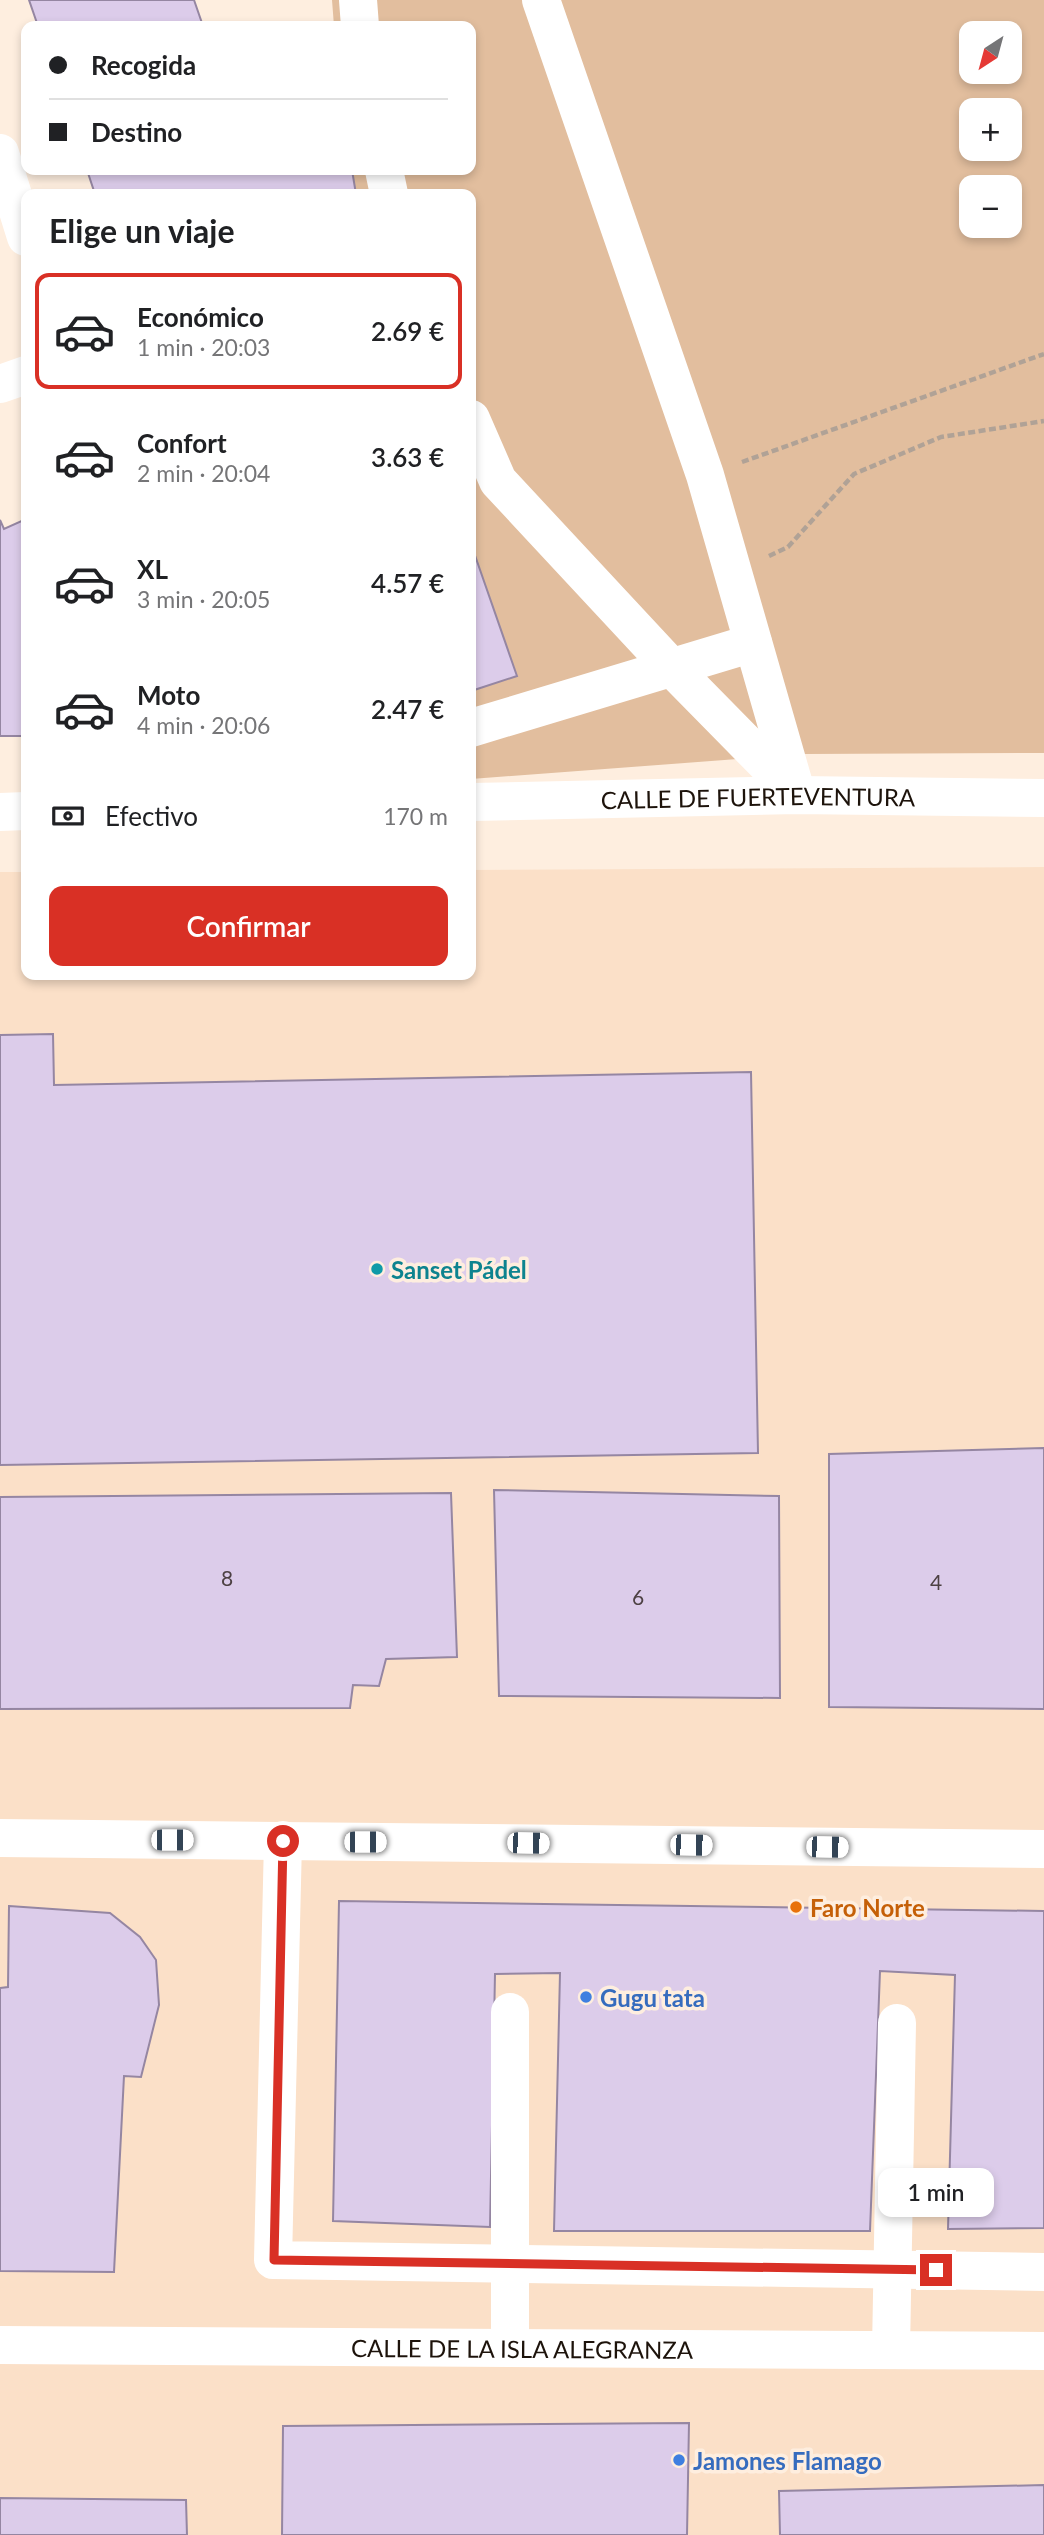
<!DOCTYPE html>
<html lang="es">
<head>
<meta charset="utf-8">
<style>
	:root { --surface:#fff; --page:#f2f2f2; --text:#202124; --muted:#757577; --line:#e0e0e0; --accent:#d93025 }
	body { margin:0; font-family:Lato,sans-serif; background:var(--page); color:var(--text); height:100vh; display:flex; flex-direction:column; font-size:26px; white-space:nowrap }
	* { box-sizing:border-box; margin:0 }
	p { font-size:23px; color:var(--muted) }
	.icon { flex:none; width:38px; height:38px; fill:none; stroke:currentColor; stroke-width:2; stroke-linecap:round; stroke-linejoin:round }
	.map { position:relative; flex:1; overflow:hidden }
	.sheet { position:absolute; left:21px; top:189px; width:455px; height:791px; display:flex; flex-direction:column; background:var(--surface); border-radius:14px; box-shadow:0 4px 10px #0003 }
	.sheet>* { flex:none }
	.banner { position:absolute; left:21px; top:21px; width:455px; height:154px; border-radius:14px; box-shadow:0 4px 10px #0003; display:grid; align-content:center; height:154px; padding:0 28px; background:var(--surface) }
	.needle { width:46px; rotate:216deg }
	.fabs { position:absolute; left:959px; top:21px; display:grid; gap:14px }
	.fabs a { display:grid; place-items:center; width:63px; height:63px; border-radius:14px; background:var(--surface); box-shadow:0 4px 10px #0003; font-size:35px }
	.end { position:absolute; width:32px; height:32px; margin:-16px; border:9px solid #d93025; background:#fff; box-shadow:0 0 0 4px #fff }
	.from { border-radius:50% }
	.bubble { position:absolute; height:49px; border-radius:14px; background:var(--surface); box-shadow:0 4px 10px #0003; font-size:23px; font-weight:600; line-height:49px; text-align:center }
	.car { position:absolute; width:21px; height:42px; margin:-21px -10px; border-radius:9px; box-shadow:0 0 5px 2px #0007; background:linear-gradient(#fff 24%,#345 0 40%,#fff 0 76%,#345 0 86%,#fff 0) }
	.banner b { display:flex; align-items:center; gap:24px; height:66px; font-size:26px }
	.banner b+b { border-top:2px solid var(--line) }
	.banner i { width:18px; height:18px; background:var(--text) }
	ul { padding:0; list-style:none }
	li { display:flex; align-items:center; gap:21px; height:116px; margin:0 14px 10px; padding:0 14px; border:4px solid transparent; border-radius:14px }
	li div { flex:1 }
	li b { display:block; font-size:26px }
	li em { font-style:normal; font-weight:600 }
	li.on { border-color:var(--accent) }
	li>.icon { width:63px; height:63px; stroke-width:1.5 }
	h2 { padding:0 28px; font-size:32px; line-height:84px }
	.pay { display:flex; align-items:center; gap:18px; height:77px; padding:0 28px; font-size:26px }
	.pay p { margin-inline-start:auto }
	.button { display:flex; gap:14px; margin-top:auto; padding:14px 28px }
	.button a { flex:1; height:80px; border-radius:14px; background:var(--accent); color:#fff; font-size:28px; font-weight:600; line-height:80px; text-align:center }
	.map>svg:first-child { display:block }
</style>
</head>
<body>
<div class="map">
<svg width="1044" height="2535" viewBox="0 0 1044 2535">
	<rect width="100%" height="100%" fill="#feeedf"/>
	<!-- built -->
	<path fill="#fbe0c8" d="M1044 867V2535H0V872H26V975H471V870Z"/>
	<!-- green -->
	<path fill="#e2be9e" fill-rule="evenodd" d="M332 0H1044V753L805 754 471 779V691L517 675 471 544V194H356L352 170H471V26H334ZM971 33H1010V72H971ZM971 110H1010V149H971ZM971 187H1010V226H971Z"/>
	<!-- building -->
	<path fill="#dcccea" stroke="#9586a2" stroke-width="2" d="M29 0H194L203 26H38Z
		M87 170H352L356 194H95Z
		M26 519V736H0V520L4 529Z
		M471 544 517 676 471 691Z
		M53 1034 54 1085 751 1072 758 1453 0 1465V1035Z
		M1044 1448V1709L829 1707V1454Z
		M494 1490 779 1496 780 1698 499 1696Z
		M451 1493 457 1657 386 1659 379 1686 353 1685 350 1708 0 1709V1497Z
		M339 1901 1044 1911V2228L948 2229 955 1975 880 1971 870 2231H554L560 1973 495 1974 490 2227 333 2221Z
		M9 1906 110 1913 140 1937 156 1960 159 2005 141 2077 124 2076 114 2272 0 2271V1988L8 1987Z
		M689 2423 687 2535H282L283 2426Z
		M1044 2485V2535H780L779 2491Z
		M0 2498 186 2500 187 2535H0Z"/>
	<g fill="none" stroke-linecap="round" stroke-linejoin="round">
		<!-- path -->
		<path stroke="#b0a296" stroke-width="4.5" stroke-dasharray="7 3.5" stroke-linecap="butt" d="M742 462 1044 354
			M769 556 788 547 854 474 941 437 1044 421"/>
		<!-- minor -->
		<g stroke="#fff" stroke-width="38">
			<path d="M358 0 360 26"/>
			<path d="M541 0 705 475 797 795"/>
			<path d="M0 153 26 237"/>
			<path d="M384 170 389 194"/>
			<path d="M0 384 26 375"/>
			<path d="M471 419 498 481 672 668 795 793"/>
			<path d="M471 728 753 643"/>
			<path id="s1" d="M471 802 797 795 1044 798"/>
			<path d="M0 812 26 811"/>
			<path d="M0 1838 1044 1849"/>
			<path d="M283 1841 273 2260 1044 2272"/>
			<path id="s2" d="M0 2345 1044 2351"/>
			<path d="M510 2348V2012"/>
			<path d="M891 2350 897 2023"/>
		</g>
	</g>
	<g fill="none" stroke-linecap="round" stroke-linejoin="round">
		<!-- route -->
		<path stroke="#d93025" stroke-width="9" d="M283 1841 274 2260 936 2270"/>
	</g>
	<!-- markers -->
	<circle fill="#0f9aa8" stroke="#feeedf" stroke-width="2.5" cx="377" cy="1269" r="7"/>
	<circle fill="#e8710a" stroke="#feeedf" stroke-width="2.5" cx="796" cy="1907" r="7"/>
	<g fill="#3f7fe0" stroke="#feeedf" stroke-width="2.5">
		<circle cx="586" cy="1997" r="7"/>
		<circle cx="679" cy="2460" r="7"/>
	</g>
	<g text-anchor="middle" dominant-baseline="central" stroke-width="7" stroke-linejoin="round" paint-order="stroke">
		<!-- number labels -->
		<g font-size="21" fill="#4d4143">
			<text x="227" y="1577">8</text>
			<text x="936" y="1581">4</text>
			<text x="638" y="1596">6</text>
		</g>
		<!-- street labels -->
		<g font-size="24" fill="#1d130b" stroke="#feeedf">
			<text stroke="none"><textPath href="#s1" startOffset="287">CALLE DE FUERTEVENTURA</textPath></text>
			<text stroke="none"><textPath href="#s2" startOffset="522">CALLE DE LA ISLA ALEGRANZA</textPath></text>
		</g>
		<!-- culture labels -->
		<g font-size="24" font-weight="bold" fill="#0d838f" stroke="#feeedf" text-anchor="start">
			<text x="391" y="1269">Sanset Pádel</text>
		</g>
		<!-- food labels -->
		<g font-size="24" font-weight="bold" fill="#c56008" stroke="#feeedf" text-anchor="start">
			<text x="810" y="1907">Faro Norte</text>
		</g>
		<!-- shop labels -->
		<g font-size="24" font-weight="bold" fill="#366cbe" stroke="#feeedf" text-anchor="start">
			<text x="600" y="1997">Gugu tata</text>
			<text x="693" y="2460">Jamones Flamago</text>
		</g>
	</g>
</svg>
<div class="fabs">
<a><svg class="needle" viewBox="-14 -14 28 28"><path d="M0-13l5 13h-10z" fill="#e53935"/><path d="M0 13l5-13h-10z" fill="#757577"/></svg></a>
<a>+</a>
<a>−</a>
</div>
<i class="end from" style="left:283px;top:1841px"></i>
<i class="end" style="left:936px;top:2270px"></i>
<div class="bubble" style="left:878px;top:2168px;width:116px">1 min</div>
<i class="car" style="left:172px;top:1840px;rotate:90deg"></i>
<i class="car" style="left:365px;top:1842px;rotate:90deg"></i>
<i class="car" style="left:528px;top:1843px;rotate:91deg"></i>
<i class="car" style="left:691px;top:1845px;rotate:91deg"></i>
<i class="car" style="left:827px;top:1847px;rotate:91deg"></i>
<div class="banner">
<b><i class="from"></i>Recogida</b>
<b><i></i>Destino</b>
</div>
<section class="sheet">
<h2>Elige un viaje</h2>
<ul>
<li class="on"><svg class="icon" aria-label="car" viewBox="0 0 24 24"><path d="M5 17H2v-5l4-1 3-4h7l3 4 3 1v5h-3M9 17h6M6 11h13"/><circle cx="7" cy="17" r="2"/><circle cx="17" cy="17" r="2"/></svg><div><b>Económico</b><p>1 min · 20:03</p></div><em>2.69 €</em></li>
<li><svg class="icon" aria-label="car" viewBox="0 0 24 24"><path d="M5 17H2v-5l4-1 3-4h7l3 4 3 1v5h-3M9 17h6M6 11h13"/><circle cx="7" cy="17" r="2"/><circle cx="17" cy="17" r="2"/></svg><div><b>Confort</b><p>2 min · 20:04</p></div><em>3.63 €</em></li>
<li><svg class="icon" aria-label="car" viewBox="0 0 24 24"><path d="M5 17H2v-5l4-1 3-4h7l3 4 3 1v5h-3M9 17h6M6 11h13"/><circle cx="7" cy="17" r="2"/><circle cx="17" cy="17" r="2"/></svg><div><b>XL</b><p>3 min · 20:05</p></div><em>4.57 €</em></li>
<li><svg class="icon" aria-label="car" viewBox="0 0 24 24"><path d="M5 17H2v-5l4-1 3-4h7l3 4 3 1v5h-3M9 17h6M6 11h13"/><circle cx="7" cy="17" r="2"/><circle cx="17" cy="17" r="2"/></svg><div><b>Moto</b><p>4 min · 20:06</p></div><em>2.47 €</em></li>
</ul>
<div class="pay"><svg class="icon" aria-label="cash" viewBox="0 0 24 24"><path d="M3 7h18v10H3z"/><circle cx="12" cy="12" r="2"/></svg>Efectivo<p>170 m</p></div>
<div class="button"><a>Confirmar</a></div>
</section>
</div>
</body>
</html>
